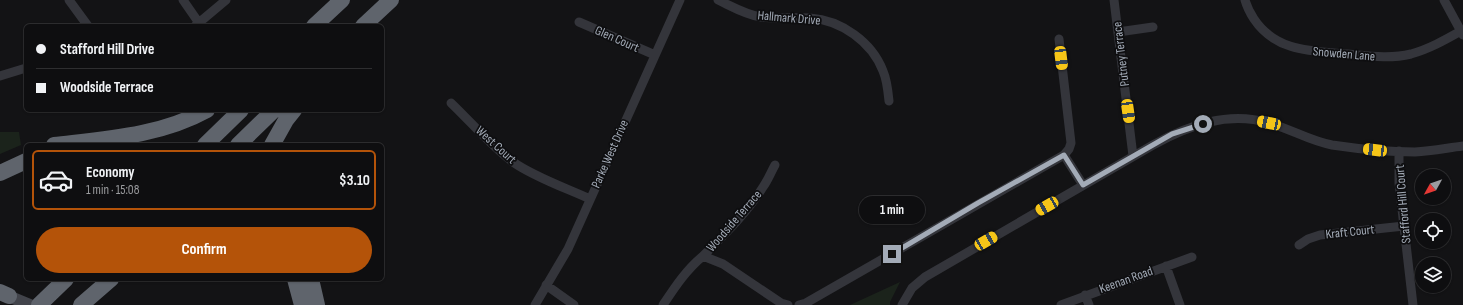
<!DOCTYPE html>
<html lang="en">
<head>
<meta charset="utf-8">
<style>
	:root { --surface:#0e0e10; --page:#171719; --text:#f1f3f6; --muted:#9b9c9f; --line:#2e2e30; --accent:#b45309 }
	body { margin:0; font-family:"Sofia Sans Condensed",sans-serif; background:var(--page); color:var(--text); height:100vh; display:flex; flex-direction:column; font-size:15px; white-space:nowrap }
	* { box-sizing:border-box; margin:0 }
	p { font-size:13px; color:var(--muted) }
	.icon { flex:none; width:22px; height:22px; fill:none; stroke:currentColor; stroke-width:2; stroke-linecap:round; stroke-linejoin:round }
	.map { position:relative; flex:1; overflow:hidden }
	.panel { position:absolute; left:24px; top:143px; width:360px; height:138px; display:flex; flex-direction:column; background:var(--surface); border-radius:6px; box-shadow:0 1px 3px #0004,0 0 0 1px var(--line) }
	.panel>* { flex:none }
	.top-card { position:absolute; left:24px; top:24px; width:360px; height:88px; border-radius:6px; box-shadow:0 1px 3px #0004,0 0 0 1px var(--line); display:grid; align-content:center; height:88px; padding:0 12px; background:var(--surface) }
	.needle { width:26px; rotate:230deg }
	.buttons { position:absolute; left:1415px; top:169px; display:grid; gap:8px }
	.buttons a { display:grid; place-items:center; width:36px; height:36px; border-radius:50%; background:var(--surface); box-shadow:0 1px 3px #0004,0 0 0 1px var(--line); font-size:20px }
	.end { position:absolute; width:18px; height:18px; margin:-9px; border:5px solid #a3abb7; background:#111; box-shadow:0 0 0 2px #111 }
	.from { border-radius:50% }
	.bubble { position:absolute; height:28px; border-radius:14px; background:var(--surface); box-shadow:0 1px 3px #0004,0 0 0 1px var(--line); font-size:13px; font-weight:700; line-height:28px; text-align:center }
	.car { position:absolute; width:12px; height:24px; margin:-12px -6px; border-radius:5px; box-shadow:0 0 3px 1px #0007; background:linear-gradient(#f5c518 24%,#345 0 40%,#f5c518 0 76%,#345 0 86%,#f5c518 0) }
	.top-card b { display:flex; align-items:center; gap:14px; height:38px; font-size:15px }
	.top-card b+b { border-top:1px solid var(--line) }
	.top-card i { width:10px; height:10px; background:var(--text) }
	ul { padding:7px 0 0; list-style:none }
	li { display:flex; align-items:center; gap:12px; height:60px; margin:0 8px 6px; padding:0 4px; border:2px solid var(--line); border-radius:6px }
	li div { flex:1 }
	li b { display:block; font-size:15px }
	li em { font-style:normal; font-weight:700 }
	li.selected { border-color:var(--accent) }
	li>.icon { width:36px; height:36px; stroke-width:1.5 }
	.button { display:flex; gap:8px; margin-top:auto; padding:8px 12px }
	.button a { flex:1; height:46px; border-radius:24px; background:var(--accent); color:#fff; font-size:16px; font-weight:700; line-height:46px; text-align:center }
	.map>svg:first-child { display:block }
</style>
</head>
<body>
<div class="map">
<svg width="1463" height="305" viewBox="0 0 1463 305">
	<rect width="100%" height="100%" fill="#131315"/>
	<!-- green -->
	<path fill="#1b231b" d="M0 132H19L21 145 0 154Z
		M900 282 890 302V305H850Z"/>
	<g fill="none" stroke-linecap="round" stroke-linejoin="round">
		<!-- minor -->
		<path stroke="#34353b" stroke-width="9" d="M69 0 88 26
			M183 0 199 23
			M718 0C731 6 746 15 761 17 777 19 793 17 810 18 841 20 872 42 883 71 887 80 888 91 889 101
			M1114 0 1133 156
			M1245 0C1247 7 1250 13 1254 19 1276 52 1312 51 1347 54 1369 56 1390 59 1411 54 1429 49 1445 40 1461 31
			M1444 0 1463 35
			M579 22 655 55
			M195 26 226 0
			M1118 32 1153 27
			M1059 39 1071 143 1069 149 1064 155 1083 185
			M0 76 26 68
			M451 103C470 121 492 147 513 162 534 177 566 188 590 199
			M1399 151V183L1413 305
			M1299 245 1308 239 1320 235 1404 226
			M703 256C724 235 747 213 763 187 768 180 771 172 775 165
			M1166 266 1180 305
			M546 285 574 305
			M1085 295 1089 305
			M535 305 568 249 680 0
			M663 305C675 287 686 270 703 256L723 264 781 303 788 305
			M799 305 806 303 1064 155
			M902 305 912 288 925 277 1153 145C1189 125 1228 111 1269 123 1291 129 1310 141 1332 145 1359 149 1388 152 1415 152 1431 151 1447 148 1463 146
			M1061 305 1192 257"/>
		<!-- secondary -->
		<path stroke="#42444b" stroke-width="12" d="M1 293 30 305"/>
		<!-- motorway -->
		<path stroke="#5f646c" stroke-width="16" d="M314 26 342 0
			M363 26 391 0
			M54 145C106 139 160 136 207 110
			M205 145 241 110
			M238 145 274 110
			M272 145 286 120 294 110
			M0 173 26 161
			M295 279 302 305
			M311 279 317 305
			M0 292 9 296
			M39 305 66 279
			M81 305 111 279"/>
	</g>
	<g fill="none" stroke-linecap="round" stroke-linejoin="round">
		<!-- route -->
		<path stroke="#a3abb7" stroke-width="5" d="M892 254 978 203 1064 155 1083 185 1172 134 1203 124"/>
	</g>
	<g text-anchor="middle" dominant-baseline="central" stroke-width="3.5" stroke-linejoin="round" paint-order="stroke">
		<!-- street labels -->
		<g font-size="13" fill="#a3abb7" stroke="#0e0e10">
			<text transform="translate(789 18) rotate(5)">Hallmark Drive</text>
			<text transform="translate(617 39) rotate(24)">Glen Court</text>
			<text transform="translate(1121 54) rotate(-97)">Putney Terrace</text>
			<text transform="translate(1344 54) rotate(5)">Snowden Lane</text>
			<text transform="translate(496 145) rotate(42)">West Court</text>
			<text transform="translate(610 154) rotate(-66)">Parke West Drive</text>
			<text transform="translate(1403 204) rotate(-95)">Stafford Hill Court</text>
			<text transform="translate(734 221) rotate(-49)">Woodside Terrace</text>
			<text transform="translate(1350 232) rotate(-6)">Kraft Court</text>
			<text transform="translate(1126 280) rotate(-20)">Keenan Road</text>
		</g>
	</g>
</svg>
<div class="buttons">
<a><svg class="needle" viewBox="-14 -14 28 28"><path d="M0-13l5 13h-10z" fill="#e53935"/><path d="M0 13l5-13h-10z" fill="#9b9c9f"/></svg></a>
<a><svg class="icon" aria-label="locate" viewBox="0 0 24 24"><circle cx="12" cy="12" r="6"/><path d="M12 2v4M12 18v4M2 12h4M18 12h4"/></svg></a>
<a><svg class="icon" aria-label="layers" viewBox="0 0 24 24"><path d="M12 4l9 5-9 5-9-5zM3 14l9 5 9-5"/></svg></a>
</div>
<i class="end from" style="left:1203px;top:124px"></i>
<i class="end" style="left:892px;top:254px"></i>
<div class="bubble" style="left:859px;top:196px;width:66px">1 min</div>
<i class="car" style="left:1061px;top:58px;rotate:173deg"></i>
<i class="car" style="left:1128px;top:111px;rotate:172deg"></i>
<i class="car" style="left:1269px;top:123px;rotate:282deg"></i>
<i class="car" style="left:1375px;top:150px;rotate:277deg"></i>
<i class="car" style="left:1047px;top:206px;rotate:240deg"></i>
<i class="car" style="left:986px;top:241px;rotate:60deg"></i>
<div class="top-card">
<b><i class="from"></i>Stafford Hill Drive</b>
<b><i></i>Woodside Terrace</b>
</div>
<section class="panel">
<ul>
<li class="selected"><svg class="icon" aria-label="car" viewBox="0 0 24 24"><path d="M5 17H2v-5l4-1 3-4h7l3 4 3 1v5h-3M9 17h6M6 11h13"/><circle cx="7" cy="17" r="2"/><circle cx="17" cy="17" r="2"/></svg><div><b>Economy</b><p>1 min · 15:08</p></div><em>$3.10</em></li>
</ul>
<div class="button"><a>Confirm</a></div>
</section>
</div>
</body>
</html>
